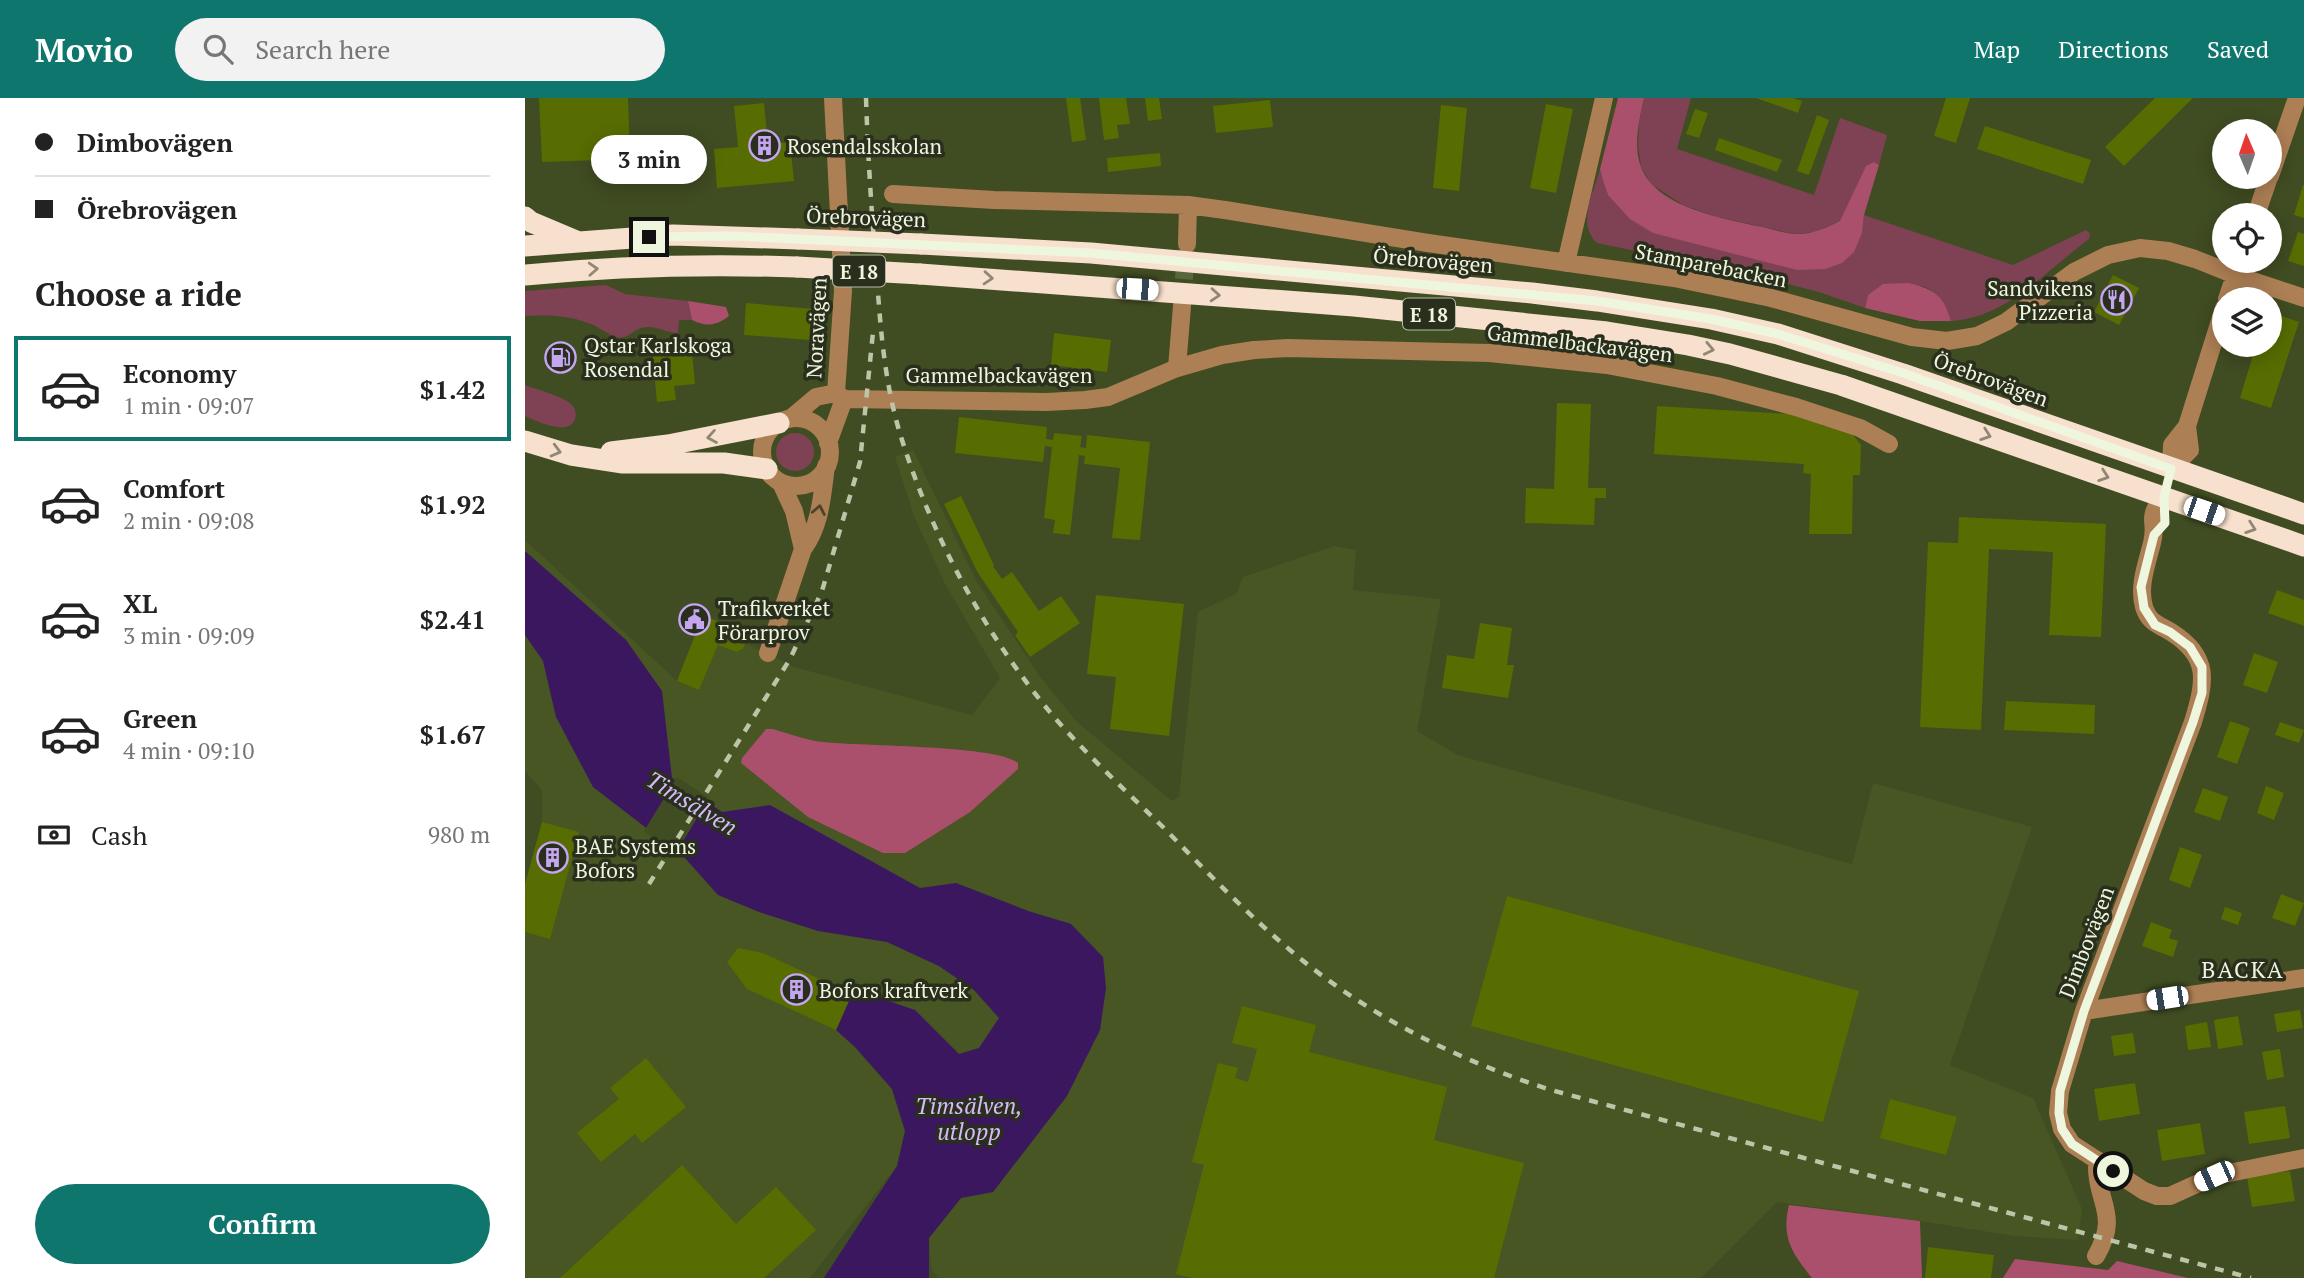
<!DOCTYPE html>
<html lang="en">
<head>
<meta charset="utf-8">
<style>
	:root { --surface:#fff; --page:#f2f2f2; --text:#222; --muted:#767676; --line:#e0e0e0; --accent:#0f766e }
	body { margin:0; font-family:"PT Serif",serif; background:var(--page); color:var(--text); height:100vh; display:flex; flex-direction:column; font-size:26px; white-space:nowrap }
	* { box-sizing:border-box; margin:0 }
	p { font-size:23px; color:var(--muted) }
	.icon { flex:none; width:38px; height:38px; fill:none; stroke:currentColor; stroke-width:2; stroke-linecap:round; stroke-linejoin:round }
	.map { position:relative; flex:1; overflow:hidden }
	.panel { display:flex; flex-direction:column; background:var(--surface); width:525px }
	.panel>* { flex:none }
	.banner { display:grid; align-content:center; height:154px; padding:0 35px; background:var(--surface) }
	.needle { width:46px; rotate:358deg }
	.buttons { position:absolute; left:1687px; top:21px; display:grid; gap:14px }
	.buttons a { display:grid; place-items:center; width:70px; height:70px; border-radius:50%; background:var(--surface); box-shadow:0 4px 18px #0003; font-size:35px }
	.end { position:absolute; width:32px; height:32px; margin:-16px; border:9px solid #eef6de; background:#111; box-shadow:0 0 0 4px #111 }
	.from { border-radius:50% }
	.bubble { position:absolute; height:49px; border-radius:24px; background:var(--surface); box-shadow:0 4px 18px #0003; font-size:23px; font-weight:800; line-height:49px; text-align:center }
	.car { position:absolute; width:21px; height:42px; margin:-21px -10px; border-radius:9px; box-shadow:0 0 5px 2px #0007; background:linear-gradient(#fff 24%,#345 0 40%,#fff 0 76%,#345 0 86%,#fff 0) }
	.banner b { display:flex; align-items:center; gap:24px; height:66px; font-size:26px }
	.banner b+b { border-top:2px solid var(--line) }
	.banner i { width:18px; height:18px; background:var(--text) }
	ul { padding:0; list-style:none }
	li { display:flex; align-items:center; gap:21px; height:105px; margin:0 14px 10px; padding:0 21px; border:4px solid transparent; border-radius:0px }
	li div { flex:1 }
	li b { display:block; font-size:26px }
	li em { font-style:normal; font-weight:800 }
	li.active { border-color:var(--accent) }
	li>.icon { width:63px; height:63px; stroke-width:1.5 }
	h2 { padding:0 35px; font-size:32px; line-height:84px }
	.pay { display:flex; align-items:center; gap:18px; height:77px; padding:0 35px; font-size:26px }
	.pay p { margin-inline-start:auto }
	.primary-button { display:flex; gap:14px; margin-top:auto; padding:14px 35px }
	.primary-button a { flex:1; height:80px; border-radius:42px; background:var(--accent); color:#fff; font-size:28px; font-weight:800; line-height:80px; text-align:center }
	header { display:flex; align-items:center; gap:42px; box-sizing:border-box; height:98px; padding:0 35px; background:var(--accent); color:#fff }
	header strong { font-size:33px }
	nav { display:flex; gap:38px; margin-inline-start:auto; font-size:24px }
	.search { width:490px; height:63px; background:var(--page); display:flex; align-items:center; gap:18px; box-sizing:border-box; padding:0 24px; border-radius:38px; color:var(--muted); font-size:26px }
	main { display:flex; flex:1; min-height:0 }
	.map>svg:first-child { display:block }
</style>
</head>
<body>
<header>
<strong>Movio</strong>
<div class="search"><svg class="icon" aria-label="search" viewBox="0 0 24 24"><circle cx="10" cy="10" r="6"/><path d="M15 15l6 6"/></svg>Search here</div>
<nav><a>Map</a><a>Directions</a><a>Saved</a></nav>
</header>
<main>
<section class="panel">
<div class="banner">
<b><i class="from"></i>Dimbovägen</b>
<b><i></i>Örebrovägen</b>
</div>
<h2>Choose a ride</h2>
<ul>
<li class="active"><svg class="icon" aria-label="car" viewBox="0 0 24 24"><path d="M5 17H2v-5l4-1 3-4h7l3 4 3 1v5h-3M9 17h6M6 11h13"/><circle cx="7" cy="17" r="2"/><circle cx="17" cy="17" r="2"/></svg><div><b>Economy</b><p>1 min · 09:07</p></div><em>$1.42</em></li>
<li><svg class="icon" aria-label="car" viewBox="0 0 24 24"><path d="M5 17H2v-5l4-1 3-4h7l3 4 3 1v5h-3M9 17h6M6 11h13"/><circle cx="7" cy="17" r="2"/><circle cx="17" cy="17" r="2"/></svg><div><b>Comfort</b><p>2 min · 09:08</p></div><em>$1.92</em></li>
<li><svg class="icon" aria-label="car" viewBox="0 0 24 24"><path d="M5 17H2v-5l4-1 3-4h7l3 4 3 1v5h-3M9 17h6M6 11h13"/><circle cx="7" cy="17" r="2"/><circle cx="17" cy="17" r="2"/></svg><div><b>XL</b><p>3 min · 09:09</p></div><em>$2.41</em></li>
<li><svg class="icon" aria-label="car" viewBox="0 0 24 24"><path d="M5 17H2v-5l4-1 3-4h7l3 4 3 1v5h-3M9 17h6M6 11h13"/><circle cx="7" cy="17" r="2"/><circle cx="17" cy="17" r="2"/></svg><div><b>Green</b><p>4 min · 09:10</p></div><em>$1.67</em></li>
</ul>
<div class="pay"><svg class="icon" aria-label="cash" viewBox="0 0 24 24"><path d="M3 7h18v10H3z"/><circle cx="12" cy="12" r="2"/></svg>Cash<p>980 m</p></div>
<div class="primary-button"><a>Confirm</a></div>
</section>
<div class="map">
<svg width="1779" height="1180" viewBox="0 0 1779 1180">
	<rect width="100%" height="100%" fill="#404c22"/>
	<!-- built -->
	<path fill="#485623" d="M388 352 452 484 516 580 552 624 647 703 654 699 673 514 711 496 718 479 809 448 831 452 828 492 916 501 892 633 933 657 1327 766 1348 685 1507 729 1425 967 1508 1000 1557 1111 1553 1142 1489 1138 1395 1123 1252 1104 1176 1180H413L406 1170 404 1140 436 1100 468 1094 542 998 546 826 503 813 431 785 362 844 414 868 449 892 474 920 454 950 434 956 390 912 311 932 330 949 367 991 380 1033 372 1068 285 1180H0V786L17 724V692L0 673V442L152 583 174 592 193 547 211 554 218 551 220 545 269 569 447 617 475 580 420 486 389 418 370 359Z"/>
	<!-- green -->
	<path fill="#7e4254" d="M1119 0H1166L1152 51 1289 97 1315 20 1362 37 1354 67 1349 64 1315 123 1290 134 1269 136 1189 118 1158 107 1126 86 1116 69 1113 47 1114 24Z
		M1075 71 1083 97 1272 172 1337 135 1339 117 1488 167 1561 132 1565 136 1564 141C1523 171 1480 221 1426 223 1410 174 1383 186 1343 197L1340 210 1297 195 1241 180 1072 145C1051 126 1069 94 1075 71Z
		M81 187 100 196 163 203 167 222H154L153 235C139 235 131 226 116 230 107 233 102 242 91 239 82 236 74 229 66 226 42 217 25 217 0 218V193Z
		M0 287C11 291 39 299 46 306 50 309 52 316 50 321 44 339 11 323 0 318Z
		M251 354a19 19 0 1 1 38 0a19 19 0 1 1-38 0Z"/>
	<!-- forest -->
	<path fill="#aa506c" d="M1093 0H1119C1114 22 1108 48 1116 69 1131 109 1196 120 1232 128 1244 130 1257 135 1269 136 1286 137 1301 130 1315 123L1341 68 1349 64 1354 67 1339 117 1337 135 1329 154 1317 165 1300 171 1272 172 1128 135 1105 121 1083 97 1078 82 1075 71Z
		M1384 185C1411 192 1418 197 1426 223H1395L1340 210 1343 197 1358 186Z
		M163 203 201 209 204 218C191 228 181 229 167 222Z
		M241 631H248C262 635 276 640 290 643 329 649 470 646 493 665V671L445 714 380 755H358L283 719 216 665 217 660Z
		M1264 1107 1395 1123 1397 1180H1287C1267 1155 1256 1140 1264 1107Z
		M1490 1161 1583 1172 1592 1163 1663 1180H1478Z"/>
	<!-- water -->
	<path fill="#3b175f" d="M0 453 101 542 137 593 147 680 197 714 245 707 395 790 431 785 503 813 546 826 578 859 581 890 575 932 542 998 468 1094 436 1100 404 1140V1180H299L372 1068 380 1033 367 991 330 949 311 932 327 896 334 893 390 912 434 956 454 950 474 920 449 892 414 868 362 844 293 833 234 814 193 797 159 759 68 689 31 619 18 563 0 537Z"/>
	<!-- pier -->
	<path fill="#404c22" d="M152 679 184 700 150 757 119 733Z"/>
	<!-- building -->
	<path fill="#576d01" d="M14 0H103L105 61 17 64Z
		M541 0H555L561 42 547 44Z
		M574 0H601L605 26 592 27 594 40 579 42Z
		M620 0H634L637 21 623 23Z
		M1231 0H1268L1277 3 1273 15Z
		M1421 0H1445L1431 45 1409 38Z
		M1630 0H1668L1599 68 1580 49Z
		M745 2 748 29 691 35 688 8Z
		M239 5 243 46 265 44 269 83 192 90 189 51 213 49 209 8Z
		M1021 6 1048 11 1031 95 1005 90Z
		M916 7 942 10 934 93 908 90Z
		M1170 11 1183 15 1174 40 1161 36Z
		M1292 17 1304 22 1284 77 1272 73Z
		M1460 28 1566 62 1558 86 1452 51Z
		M1194 40 1257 62 1252 74 1190 52Z
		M635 55 636 68 583 74 582 60Z
		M1778 87H1779V120L1769 117Z
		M1773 134 1779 136V168L1763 163Z
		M1588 177 1614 190 1594 227 1569 214Z
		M221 205 301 212 299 243 219 237Z
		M1745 214 1774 224 1746 310 1715 300 1731 247H1745Z
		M529 235 586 242 582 274 526 267Z
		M25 250H46L47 268H26Z
		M146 250 147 257 167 255 170 286 149 288 151 302 132 304 127 251Z
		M1032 305 1066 306 1063 390H1081V400H1070L1069 427 1000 425 1001 390 1029 391Z
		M1132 308 1297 318V328L1322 329 1336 347 1335 377H1328L1327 436H1284L1286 376 1278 375 1279 366 1129 356Z
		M434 319 522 329 521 341 528 342 529 335 557 338 555 349 561 350 562 337 625 344 615 442 587 440 595 370 559 366 560 358 554 357 545 437 528 435 530 422 519 420 527 349 520 348 518 364 430 355Z
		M436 398 469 467 468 468 477 481 487 474 514 513 536 498 555 525 505 559 490 537 493 534 453 475 419 406Z
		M1434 419 1581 426 1576 539 1524 537 1528 454 1464 451 1456 632 1395 629 1403 444 1433 445Z
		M1752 492 1779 502V528L1743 515Z
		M571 497 659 506 644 638 585 631 591 579 562 576Z
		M165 512 220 534 222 541 218 551 211 554 193 547 174 592 152 583 170 537 157 532Z
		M955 525 987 530 982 567H989L983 600 917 590 922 557 949 561Z
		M1729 555 1753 564 1742 595 1718 587Z
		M1481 603 1570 607 1569 636 1479 632Z
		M1705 623 1725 630 1712 666 1692 659Z
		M1755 624 1779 632 1774 645 1750 637Z
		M1741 688 1759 695 1749 722 1732 715Z
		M1678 690 1703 699 1695 723 1669 714Z
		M17 724 54 734 25 841 0 834V786Z
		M1655 749 1677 757 1665 790 1644 782Z
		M1756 796 1779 805 1770 828 1747 820Z
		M982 798 1334 893 1298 1024 946 928Z
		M1700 809 1717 815 1713 827 1696 821Z
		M1626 824 1647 832 1644 840 1653 843 1648 859 1617 848Z
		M213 850 238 855 327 896 311 932 222 891 202 864Z
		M717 908 791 927 784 954 922 989 909 1042 999 1065 969 1180H667L651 1176 679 1067 667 1064 693 965 713 970 710 980 723 984 732 951 707 945Z
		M1775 912 1778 930 1752 934 1749 916Z
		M1713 918 1718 947 1693 951 1689 922Z
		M1682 924 1686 949 1663 952 1660 928Z
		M1608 935 1611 955 1589 958 1586 938Z
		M1755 951 1759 979 1742 982 1737 954Z
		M121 960 161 1009 117 1045 110 1036 76 1064 52 1035 94 1001 85 990Z
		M1610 985 1615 1016 1574 1023 1569 991Z
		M1365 1001 1432 1019 1421 1057 1355 1040Z
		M1760 1008 1765 1040 1724 1046 1719 1014Z
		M1675 1025 1680 1056 1637 1063 1632 1032Z
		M157 1067 211 1126 251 1089 291 1132 239 1180H35Z
		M1765 1073 1770 1103 1727 1109 1722 1079Z
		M1403 1149 1469 1157 1466 1180H1400Z"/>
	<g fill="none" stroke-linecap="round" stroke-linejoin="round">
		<!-- minor-tunnel -->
		<path stroke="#5a663e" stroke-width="18" stroke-dasharray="18 9" stroke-linecap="butt" d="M657 208 661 152"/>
		<!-- minor -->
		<path stroke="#ad7f54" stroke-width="18" d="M308 0 318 193 311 295
			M1745 78 1772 0
			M368 96 469 102 663 107 700 112 903 145 1149 180 1246 200 1387 239 1422 243 1452 238 1481 224 1549 174 1583 157 1615 150 1643 153 1670 161 1710 177 1779 200
			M1731 117 1744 79
			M662 146 663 107
			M1041 165 1079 0
			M1702 201 1715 163
			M652 270 657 208
			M319 301 521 304 560 302 583 299 652 270 697 257 729 252 763 250 964 255 1082 267 1192 288 1271 309 1335 330 1364 346
			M237 354a34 34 0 1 1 68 0a34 34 0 1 1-68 0Z
			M265 321 291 299 311 295
			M303 345 319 301 311 295
			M1646 371 1647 347 1662 328 1699 210
			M1646 371 1665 352 1662 328
			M256 385 269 413 278 451
			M1638 399C1620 423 1633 422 1627 445 1622 465 1613 488 1619 509 1624 525 1633 526 1646 534 1686 559 1680 584 1668 624L1559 913 1535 993 1533 1015 1537 1031 1547 1046 1619 1093 1632 1098H1645L1689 1078 1779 1060
			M243 555 278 451C296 427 297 397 301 368
			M1559 913 1779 880
			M1571 1158C1596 1115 1570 1105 1572 1062"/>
		<!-- highway -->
		<path stroke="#f7e0cd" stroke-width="21" d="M0 119 6 124 51 143
			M396 146 566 155 1007 195 1072 203 1186 221 1253 236 1378 276 1779 416
			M0 148 148 137 273 141
			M395 176 829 208 1082 234 1163 247 1205 256 1316 287 1779 448
			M0 177C91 168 181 166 272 169
			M0 343 46 357 98 365H199L242 371
			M86 354 143 347 254 325"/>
		<!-- rail -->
		<path stroke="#bcc5a8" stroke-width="4.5" stroke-dasharray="9 9" stroke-linecap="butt" d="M341 0C343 61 347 121 352 182 356 236 360 289 377 342 409 443 461 538 529 619 563 658 602 694 639 730 680 772 720 814 765 852 841 917 932 962 1026 992L1726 1180
			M124 786 265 561 297 493 335 364 348 234"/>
		<!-- highway-bridge -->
		<path stroke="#f7e0cd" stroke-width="21" d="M273 141 396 146
			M272 169 395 176"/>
	</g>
	<!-- one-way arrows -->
	<defs><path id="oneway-chevron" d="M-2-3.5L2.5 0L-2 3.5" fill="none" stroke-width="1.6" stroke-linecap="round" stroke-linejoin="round" transform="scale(1.75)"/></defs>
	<g stroke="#908875">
		<use href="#oneway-chevron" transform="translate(68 171) rotate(-3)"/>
		<use href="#oneway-chevron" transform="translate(463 180) rotate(4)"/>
		<use href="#oneway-chevron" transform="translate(690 197) rotate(4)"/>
		<use href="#oneway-chevron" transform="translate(1184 251) rotate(12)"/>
		<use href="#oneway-chevron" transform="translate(1461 337) rotate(19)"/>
		<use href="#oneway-chevron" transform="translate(187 339) rotate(170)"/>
		<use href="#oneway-chevron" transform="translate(31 353) rotate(15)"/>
		<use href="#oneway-chevron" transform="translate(1579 378) rotate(19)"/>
		<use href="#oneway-chevron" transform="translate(1726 430) rotate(19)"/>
	</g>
	<use stroke="#4b432b" href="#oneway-chevron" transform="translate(294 412) rotate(-79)"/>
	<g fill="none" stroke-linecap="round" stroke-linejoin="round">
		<!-- route -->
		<path stroke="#eef6de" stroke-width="9" d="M124 139 208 138 566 155 1072 203 1186 221 1253 236 1378 275 1646 371 1639 399 1640 425 1629 437 1616 489 1619 510 1630 527 1645 534 1665 549 1677 569V595L1668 624 1559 913 1535 993 1534 1015 1537 1031 1547 1046 1588 1073"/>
	</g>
	<!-- icons -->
	<defs>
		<symbol id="building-ring" viewBox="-11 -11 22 22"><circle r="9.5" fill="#2a2f1d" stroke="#c5a7f1" stroke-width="1.5"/><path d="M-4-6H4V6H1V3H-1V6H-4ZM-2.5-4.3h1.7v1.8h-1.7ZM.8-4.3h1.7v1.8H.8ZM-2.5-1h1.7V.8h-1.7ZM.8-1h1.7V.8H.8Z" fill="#c5a7f1"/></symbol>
		<symbol id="restaurant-ring" viewBox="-11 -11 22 22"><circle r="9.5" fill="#2a2f1d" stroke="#c5a7f1" stroke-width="1.5"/><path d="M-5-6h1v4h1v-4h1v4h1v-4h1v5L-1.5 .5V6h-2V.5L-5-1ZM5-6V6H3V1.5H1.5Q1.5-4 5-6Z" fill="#c5a7f1"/></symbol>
		<symbol id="fuel-ring" viewBox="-11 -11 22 22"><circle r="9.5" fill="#2a2f1d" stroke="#c5a7f1" stroke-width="1.5"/><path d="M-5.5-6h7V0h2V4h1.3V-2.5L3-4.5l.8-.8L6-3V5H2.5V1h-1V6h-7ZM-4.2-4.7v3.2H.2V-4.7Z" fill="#c5a7f1"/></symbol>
		<symbol id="civic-ring" viewBox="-11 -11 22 22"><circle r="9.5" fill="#2a2f1d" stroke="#c5a7f1" stroke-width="1.5"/><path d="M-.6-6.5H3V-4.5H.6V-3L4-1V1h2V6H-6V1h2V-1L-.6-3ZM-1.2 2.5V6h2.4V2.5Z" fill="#c5a7f1"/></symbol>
	</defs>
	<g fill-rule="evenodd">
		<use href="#building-ring" x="222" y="30" width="35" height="35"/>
		<use href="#restaurant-ring" x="1574" y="184" width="35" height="35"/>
		<use href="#fuel-ring" x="18" y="242" width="35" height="35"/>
		<use href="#civic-ring" x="152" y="504" width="35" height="35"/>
		<use href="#building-ring" x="10" y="742" width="35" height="35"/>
		<use href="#building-ring" x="254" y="874" width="35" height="35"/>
	</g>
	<g text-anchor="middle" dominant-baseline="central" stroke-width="7" stroke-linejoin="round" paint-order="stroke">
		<!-- shield labels -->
		<g fill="#2a2f1d" stroke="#b3baa4" stroke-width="2">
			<rect x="308" y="157.5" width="52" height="31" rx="5"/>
			<rect x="878" y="200.5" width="52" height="31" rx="5"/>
		</g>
		<g font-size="19" font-weight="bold" fill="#eef6de">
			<text x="334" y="173">E 18</text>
			<text x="904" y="216">E 18</text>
		</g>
		<!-- poi labels -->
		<g font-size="21" fill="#eef6de" stroke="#2a2f1d" text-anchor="start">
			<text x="262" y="48">Rosendalsskolan</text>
			<text x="1568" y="190" text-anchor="end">Sandvikens<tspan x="1568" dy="24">Pizzeria</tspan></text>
			<text x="59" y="247">Qstar Karlskoga<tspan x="59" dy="24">Rosendal</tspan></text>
			<text x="193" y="510">Trafikverket<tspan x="193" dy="24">Förarprov</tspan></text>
			<text x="50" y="748">BAE Systems<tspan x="50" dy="24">Bofors</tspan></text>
			<text x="294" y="892">Bofors kraftverk</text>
		</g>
		<!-- street labels -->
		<g font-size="21" fill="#eef6de" stroke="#2a2f1d">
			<text transform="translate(341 119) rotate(2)">Örebrovägen</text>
			<text transform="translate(908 162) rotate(5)">Örebrovägen</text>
			<text transform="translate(1186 167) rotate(11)">Stamparebacken</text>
			<text transform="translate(291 230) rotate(-87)">Noravägen</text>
			<text transform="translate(1055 245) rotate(7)">Gammelbackavägen</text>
			<text x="474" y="277">Gammelbackavägen</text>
			<text transform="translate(1466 281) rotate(20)">Örebrovägen</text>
			<text transform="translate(1561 844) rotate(-69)">Dimbovägen</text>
		</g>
		<!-- water labels -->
		<g font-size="23" font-style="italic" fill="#d3baf9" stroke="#2a2f1d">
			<text transform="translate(167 705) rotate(31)">Timsälven</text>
			<text x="444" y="1007">Timsälven,<tspan x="444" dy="26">utlopp</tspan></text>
		</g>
		<!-- neighbourhood labels -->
		<g font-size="23" letter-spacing="2" fill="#eef6de" stroke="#2a2f1d">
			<text x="1718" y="871">BACKA</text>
		</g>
	</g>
</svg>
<div class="buttons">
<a><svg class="needle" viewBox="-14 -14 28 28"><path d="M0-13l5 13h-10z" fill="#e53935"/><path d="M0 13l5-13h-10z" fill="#767676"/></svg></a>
<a><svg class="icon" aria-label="locate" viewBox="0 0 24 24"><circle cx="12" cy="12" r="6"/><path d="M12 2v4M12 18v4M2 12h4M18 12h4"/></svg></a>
<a><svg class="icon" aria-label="layers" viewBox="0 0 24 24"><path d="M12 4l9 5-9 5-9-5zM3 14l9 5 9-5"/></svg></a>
</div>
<i class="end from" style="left:1588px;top:1073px"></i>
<i class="end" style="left:124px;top:139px"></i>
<div class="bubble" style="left:66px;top:37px;width:116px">3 min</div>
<i class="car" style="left:612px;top:191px;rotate:94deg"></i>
<i class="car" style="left:1679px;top:413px;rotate:109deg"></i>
<i class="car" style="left:1642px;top:900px;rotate:261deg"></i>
<i class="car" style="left:1689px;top:1078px;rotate:246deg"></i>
</div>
</main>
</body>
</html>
